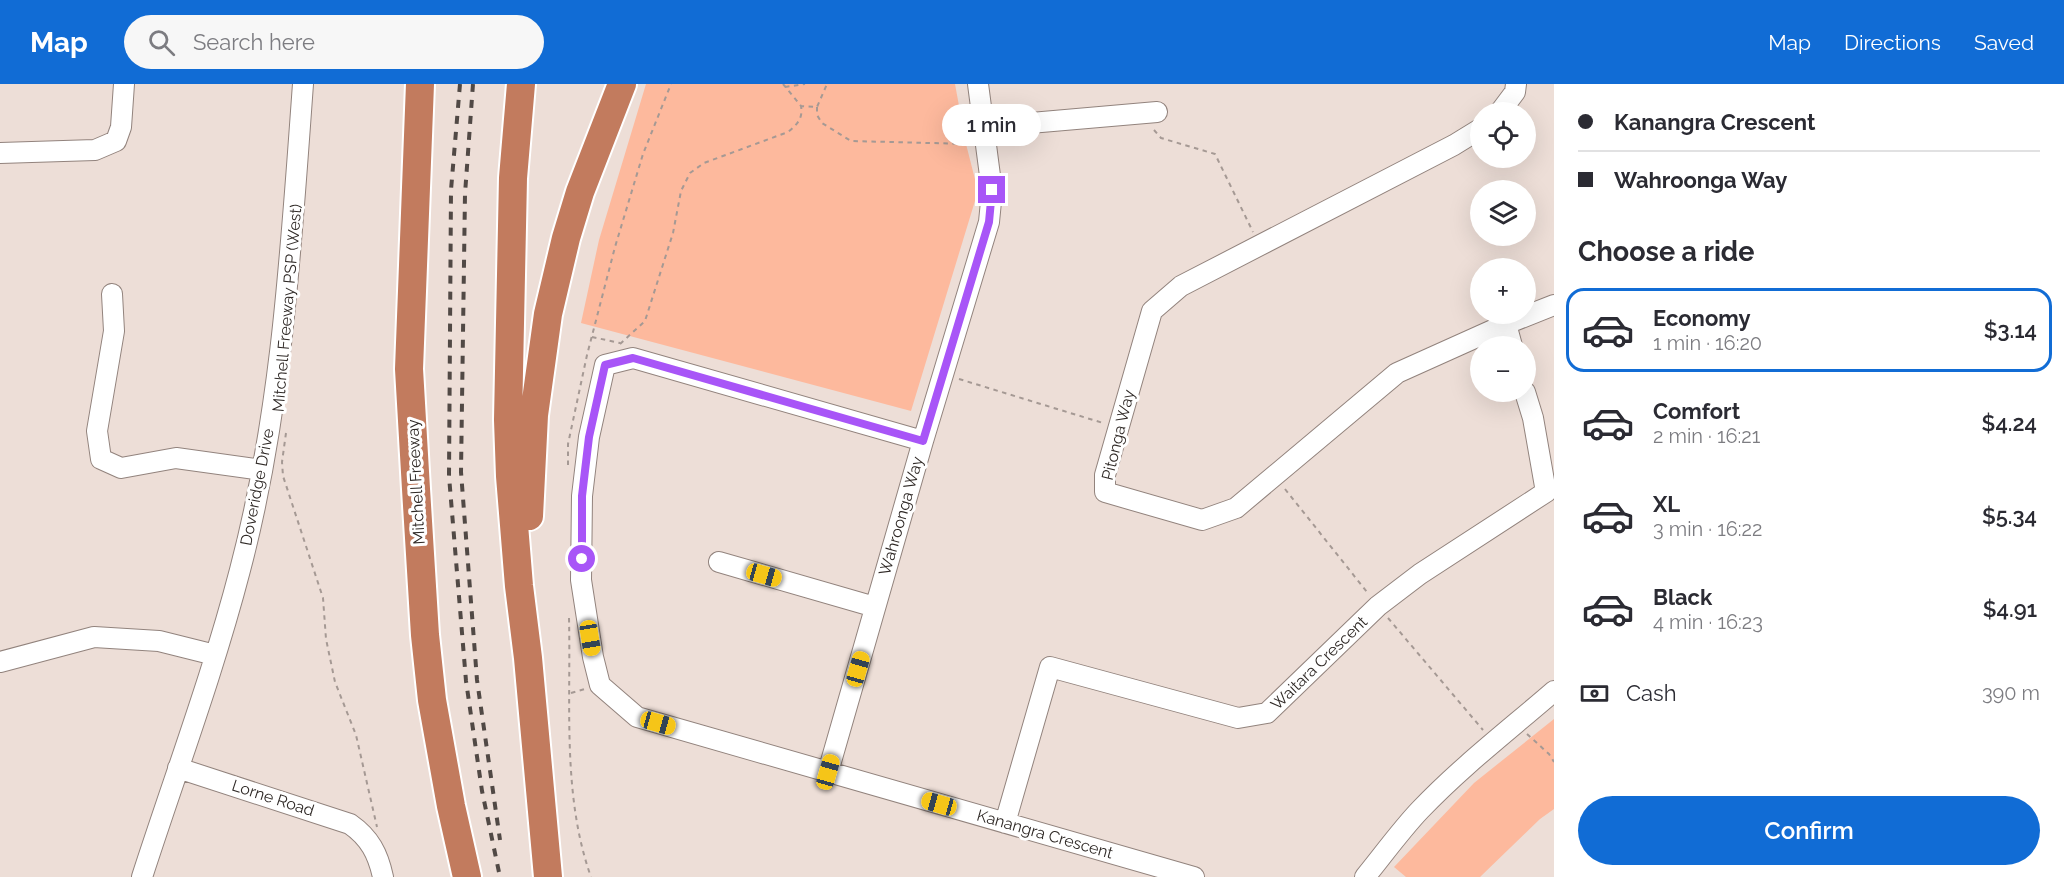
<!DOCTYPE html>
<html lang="en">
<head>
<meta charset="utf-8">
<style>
	:root { --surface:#fff; --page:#f7f7f7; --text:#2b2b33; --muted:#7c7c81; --line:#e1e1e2; --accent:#116cd5 }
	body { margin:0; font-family:Raleway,sans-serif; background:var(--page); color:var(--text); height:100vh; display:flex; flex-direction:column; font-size:22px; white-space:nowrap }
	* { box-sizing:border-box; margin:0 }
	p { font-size:20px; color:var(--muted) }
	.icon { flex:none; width:33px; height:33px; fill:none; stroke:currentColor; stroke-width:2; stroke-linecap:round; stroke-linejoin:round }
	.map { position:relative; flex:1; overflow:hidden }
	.drawer { display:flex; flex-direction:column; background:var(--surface); width:510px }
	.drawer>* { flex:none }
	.banner { display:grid; align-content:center; height:132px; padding:0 24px; background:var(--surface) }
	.controls { position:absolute; left:1470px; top:18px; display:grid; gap:12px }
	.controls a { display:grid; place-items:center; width:66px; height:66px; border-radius:50%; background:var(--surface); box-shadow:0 6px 24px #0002; font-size:30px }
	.end { position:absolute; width:27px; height:27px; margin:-14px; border:8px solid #a855f7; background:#fff; box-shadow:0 0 0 3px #fff }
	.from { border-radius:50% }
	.bubble { position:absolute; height:42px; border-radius:21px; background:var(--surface); box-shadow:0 6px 24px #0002; font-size:20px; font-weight:600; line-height:42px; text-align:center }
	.car { position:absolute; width:18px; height:36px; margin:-18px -9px; border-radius:8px; box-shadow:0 0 4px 2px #0007; background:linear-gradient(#f5c518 24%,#345 0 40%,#f5c518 0 76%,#345 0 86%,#f5c518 0) }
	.banner b { display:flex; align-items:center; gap:21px; height:57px; font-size:22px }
	.banner b+b { border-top:2px solid var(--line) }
	.banner i { width:15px; height:15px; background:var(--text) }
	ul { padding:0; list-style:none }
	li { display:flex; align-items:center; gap:18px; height:84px; margin:0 12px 9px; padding:0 12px; border:3px solid transparent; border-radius:18px }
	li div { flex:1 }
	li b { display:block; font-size:22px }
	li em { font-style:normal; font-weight:600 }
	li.active { border-color:var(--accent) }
	li>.icon { width:54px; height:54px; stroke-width:1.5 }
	h2 { padding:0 24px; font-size:27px; line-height:72px }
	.pay { display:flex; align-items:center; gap:15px; height:66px; padding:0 24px; font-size:22px }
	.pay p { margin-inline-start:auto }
	.cta { display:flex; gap:12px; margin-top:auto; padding:12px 24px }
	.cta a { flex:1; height:69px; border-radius:36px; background:var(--accent); color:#fff; font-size:24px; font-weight:600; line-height:69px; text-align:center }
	header { display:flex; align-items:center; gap:36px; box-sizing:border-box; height:84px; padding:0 30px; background:var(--accent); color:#fff }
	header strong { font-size:28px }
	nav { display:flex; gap:33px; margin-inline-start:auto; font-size:21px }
	.search { width:420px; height:54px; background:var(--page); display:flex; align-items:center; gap:15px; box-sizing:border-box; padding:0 21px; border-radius:33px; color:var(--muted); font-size:22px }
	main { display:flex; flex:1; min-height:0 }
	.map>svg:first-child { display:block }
</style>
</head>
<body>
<header>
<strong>Map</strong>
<div class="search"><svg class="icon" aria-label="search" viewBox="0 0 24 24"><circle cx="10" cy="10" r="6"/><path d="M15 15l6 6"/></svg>Search here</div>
<nav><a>Map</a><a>Directions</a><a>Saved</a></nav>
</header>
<main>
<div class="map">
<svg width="1554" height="793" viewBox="0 0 1554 793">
	<rect width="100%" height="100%" fill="#edded7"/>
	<!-- green -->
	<path fill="#fdb99d" d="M646 0H955L966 60 978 107 911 327 581 239 599 156Z
		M1554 635V725L1540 735 1480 793H1406L1394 783 1474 699Z"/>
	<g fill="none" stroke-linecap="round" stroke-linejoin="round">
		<defs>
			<path id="minor" d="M1500 28 1515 8 1516 0
				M985 43 1157 28
				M1480 45 1454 61 1181 202 1152 227 1105 391V408L1202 436 1236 424 1397 289 1506 240 1554 221
				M0 69 95 66 116 57 121 43 124 0
				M112 210 114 247 97 347 101 375 121 384 176 374 262 386
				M1506 240 1512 262
				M923 357 633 274 605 281 589 353 582 412 581 496 593 573 600 601 637 633 1194 793
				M719 478 875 523
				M0 578 94 553 159 557 215 571
				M178 684 350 740C370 754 378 770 383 793
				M828 688 923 357 989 138 992 107 978 0
				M1005 739 1050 583 1238 634 1267 629 1378 522 1420 490 1546 408 1533 334 1525 308
				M142 793C175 691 213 590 240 486 282 327 291 163 303 0
				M1365 793C1383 771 1401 746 1420 726 1462 682 1509 646 1554 607"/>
			<path id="highway" d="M420 0 409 285 416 405 425 551 432 616 451 722 467 793
				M521 0 513 94 508 336 510 392 519 502 528 574 548 793
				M529 432 534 331 548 230 566 154 580 108 622 0"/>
		</defs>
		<!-- minor casing -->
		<use href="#minor" stroke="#92837d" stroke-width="22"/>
		<!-- highway casing -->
		<use href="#highway" stroke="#fff" stroke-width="32"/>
		<!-- path -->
		<path stroke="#a59994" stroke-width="2" stroke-dasharray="4.5 4.5" stroke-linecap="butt" d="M783 0 801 22 817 23 827 0
			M785 3 805 0
			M817 23V31L822 39 851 57 970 60
			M1154 46 1161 54 1215 70 1253 148
			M592 253 620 259
			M620 260 645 237 673 149 681 107 690 89 704 79 788 48C798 40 803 34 801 22
			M959 295 1103 339
			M286 349 282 378 283 392 323 514 326 555 335 598 356 651 377 743
			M568 381V360L587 271 615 163 643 70 671 0
			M1285 405 1367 508
			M569 534C571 619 562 712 591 793
			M1388 534 1483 646
			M571 609 585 605
			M1527 650 1549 670 1554 678"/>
		<!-- minor -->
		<use href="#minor" stroke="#fff" stroke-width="20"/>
		<!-- highway -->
		<use href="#highway" stroke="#c27b5e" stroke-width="28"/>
		<!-- rail -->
		<path stroke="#514945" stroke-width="4" stroke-dasharray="8 8" stroke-linecap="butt" d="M460 0 451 106 449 392 466 597 482 707 500 793
			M473 0 465 110 461 388 477 596 500 756"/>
	</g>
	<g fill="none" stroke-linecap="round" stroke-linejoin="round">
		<!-- route -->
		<path stroke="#a855f7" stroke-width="8" d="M582 475V412L589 353 605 281 633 274 923 357 989 138 992 106"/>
	</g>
	<g text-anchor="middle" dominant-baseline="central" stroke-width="6" stroke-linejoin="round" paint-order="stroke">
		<!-- street labels -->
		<g font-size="16" fill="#2f2926" stroke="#fff">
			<text transform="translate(287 224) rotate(-85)">Mitchell Freeway PSP (West)</text>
			<text transform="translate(1118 351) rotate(-76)">Pitonga Way</text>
			<text transform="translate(416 398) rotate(-93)">Mitchell Freeway</text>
			<text transform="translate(257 403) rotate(-79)">Doveridge Drive</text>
			<text transform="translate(901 432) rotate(-74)">Wahroonga Way</text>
			<text transform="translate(1319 579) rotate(-44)">Waitara Crescent</text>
			<text transform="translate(273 714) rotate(18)">Lorne Road</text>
			<text transform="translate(1045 750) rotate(16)">Kanangra Crescent</text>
		</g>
	</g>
</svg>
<div class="controls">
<a><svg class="icon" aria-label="locate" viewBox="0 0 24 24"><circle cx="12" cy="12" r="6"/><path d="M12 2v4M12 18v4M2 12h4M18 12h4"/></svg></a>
<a><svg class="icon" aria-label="layers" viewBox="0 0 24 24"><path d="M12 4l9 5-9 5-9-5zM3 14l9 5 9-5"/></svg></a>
<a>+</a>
<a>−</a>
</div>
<i class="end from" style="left:582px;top:475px"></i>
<i class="end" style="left:992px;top:106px"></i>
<div class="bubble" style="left:942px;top:20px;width:99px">1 min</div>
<i class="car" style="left:764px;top:491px;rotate:106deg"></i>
<i class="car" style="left:590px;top:554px;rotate:171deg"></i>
<i class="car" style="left:858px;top:585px;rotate:16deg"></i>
<i class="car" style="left:658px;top:639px;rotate:106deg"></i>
<i class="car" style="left:828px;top:688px;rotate:16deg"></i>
<i class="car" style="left:939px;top:720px;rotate:286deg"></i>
</div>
<section class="drawer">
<div class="banner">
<b><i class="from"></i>Kanangra Crescent</b>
<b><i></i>Wahroonga Way</b>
</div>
<h2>Choose a ride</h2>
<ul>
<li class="active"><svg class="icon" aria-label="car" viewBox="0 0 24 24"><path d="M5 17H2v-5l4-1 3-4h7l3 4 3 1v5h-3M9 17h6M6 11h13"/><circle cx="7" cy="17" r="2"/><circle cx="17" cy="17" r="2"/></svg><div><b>Economy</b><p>1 min · 16:20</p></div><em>$3.14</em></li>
<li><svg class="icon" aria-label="car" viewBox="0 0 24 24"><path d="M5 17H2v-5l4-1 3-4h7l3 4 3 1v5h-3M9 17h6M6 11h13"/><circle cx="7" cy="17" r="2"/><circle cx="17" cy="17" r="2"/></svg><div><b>Comfort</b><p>2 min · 16:21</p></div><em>$4.24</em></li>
<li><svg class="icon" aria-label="car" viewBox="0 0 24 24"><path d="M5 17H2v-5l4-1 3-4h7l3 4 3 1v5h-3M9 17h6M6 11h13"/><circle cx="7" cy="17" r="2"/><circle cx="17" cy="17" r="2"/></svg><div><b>XL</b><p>3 min · 16:22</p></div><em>$5.34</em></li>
<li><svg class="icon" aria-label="car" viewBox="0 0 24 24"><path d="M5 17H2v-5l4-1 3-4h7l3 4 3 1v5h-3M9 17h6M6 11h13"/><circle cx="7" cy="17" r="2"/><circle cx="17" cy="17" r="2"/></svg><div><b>Black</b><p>4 min · 16:23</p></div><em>$4.91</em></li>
</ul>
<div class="pay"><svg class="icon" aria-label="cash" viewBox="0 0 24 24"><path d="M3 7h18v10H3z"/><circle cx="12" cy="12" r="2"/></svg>Cash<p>390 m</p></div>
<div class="cta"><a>Confirm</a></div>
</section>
</main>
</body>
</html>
